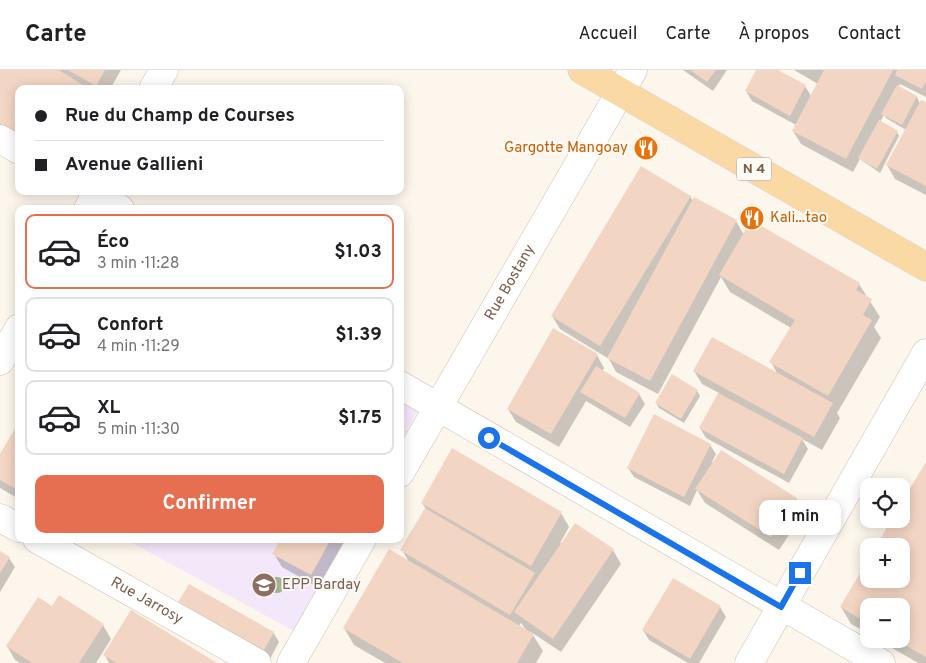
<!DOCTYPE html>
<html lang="fr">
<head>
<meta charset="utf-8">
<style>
	:root { --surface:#fff; --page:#f6f6f6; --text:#202124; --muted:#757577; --line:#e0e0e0; --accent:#e76f51 }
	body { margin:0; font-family:Overpass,sans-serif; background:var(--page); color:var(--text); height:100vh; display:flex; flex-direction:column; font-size:19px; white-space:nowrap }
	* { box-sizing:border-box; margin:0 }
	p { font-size:16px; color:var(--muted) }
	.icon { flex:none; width:28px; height:28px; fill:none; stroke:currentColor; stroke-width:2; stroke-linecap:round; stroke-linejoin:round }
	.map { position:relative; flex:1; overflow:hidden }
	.sheet { position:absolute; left:15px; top:135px; width:389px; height:338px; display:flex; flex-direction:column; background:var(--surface); border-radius:10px; box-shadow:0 2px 12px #0003 }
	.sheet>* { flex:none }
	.hud { position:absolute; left:15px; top:15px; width:389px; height:110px; border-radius:10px; box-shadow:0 2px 12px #0003; display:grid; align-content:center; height:110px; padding:0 20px; background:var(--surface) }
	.tools { position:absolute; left:860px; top:408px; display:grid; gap:10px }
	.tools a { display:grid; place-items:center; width:50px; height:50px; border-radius:10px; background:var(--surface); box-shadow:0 2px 12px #0003; font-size:25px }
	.end { position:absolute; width:22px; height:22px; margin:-11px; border:6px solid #1a73e8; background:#fff; box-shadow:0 0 0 2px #fff }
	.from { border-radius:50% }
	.bubble { position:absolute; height:35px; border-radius:10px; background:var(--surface); box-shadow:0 2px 12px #0003; font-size:16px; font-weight:700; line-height:35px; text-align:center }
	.hud b { display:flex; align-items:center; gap:18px; height:48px; font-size:19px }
	.hud b+b { border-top:1px solid var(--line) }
	.hud i { width:12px; height:12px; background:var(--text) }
	ul { padding:9px 0 0; list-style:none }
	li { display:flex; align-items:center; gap:15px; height:75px; margin:0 10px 8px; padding:0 10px; border:2px solid var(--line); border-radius:10px }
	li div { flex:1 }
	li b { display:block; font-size:19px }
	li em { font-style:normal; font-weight:700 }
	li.selected { border-color:var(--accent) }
	li>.icon { width:45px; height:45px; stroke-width:1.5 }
	.primary-button { display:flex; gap:10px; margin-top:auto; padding:10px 20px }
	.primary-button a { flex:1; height:58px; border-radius:10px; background:var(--accent); color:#fff; font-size:20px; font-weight:700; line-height:58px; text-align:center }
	header { display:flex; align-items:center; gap:30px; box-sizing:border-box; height:70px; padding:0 25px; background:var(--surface); border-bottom:1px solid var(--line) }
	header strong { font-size:24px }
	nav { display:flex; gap:28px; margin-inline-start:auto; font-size:18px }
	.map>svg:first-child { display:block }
</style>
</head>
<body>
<header>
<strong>Carte</strong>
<nav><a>Accueil</a><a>Carte</a><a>À propos</a><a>Contact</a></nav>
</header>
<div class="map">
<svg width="926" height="593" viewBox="0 0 926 593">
	<rect width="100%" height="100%" fill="#fdf6ec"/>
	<!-- education -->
	<path fill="#f3e8fa" d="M400 326 420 337 400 373Z
		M125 469H346L294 561Z"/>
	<!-- shadow -->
	<path fill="#0003" fill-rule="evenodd" d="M0 0H121L110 19H19V73L0 61Z
		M683 0H727L713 21Z
		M758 0H775L805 16 811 26 818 14 794 0H926V27L900 14 898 17 917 27 920 34H926V125L895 109 887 95 906 60 886 48 884 45 880 52 897 62 899 66 880 103 860 89 853 102 801 74 793 61 796 55 752 31 746 21Z
		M690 126 693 131 736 151 744 165 859 214 880 247 874 257 881 268 837 343 840 348 822 380 802 369 808 379 789 413 706 368 700 358 719 323 702 314 694 301 778 305 771 292 791 258 730 222 721 207 658 324 616 302 609 289 560 259 552 246Z
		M597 285 604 298 602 302 639 324 645 334 630 357 586 331 559 377 516 352 508 339Z
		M672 306 697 321 700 326 684 353 659 338 656 333Z
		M19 355V429L0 418V387Z
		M710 375 716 384 712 392 796 428 804 442 779 480 705 433 697 420 690 436 634 407 628 398Z
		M926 394V593H918L877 569H901V536H869V564L851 554 841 537 869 509H901V476H877L894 449H901Z
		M422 433 561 443 569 457 560 473 613 480 621 494 561 582 531 562 543 581 536 593H385L354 575 344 558 409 492 402 480 426 439ZM521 553 526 560 519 556Z
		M282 469H346L319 518 282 497 274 484Z
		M0 482 9 488 15 497 0 522Z
		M179 532 273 562 279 572 270 589 185 542Z
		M53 537 103 555 111 569 96 593H20L15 590 7 576Z
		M720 537 726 547 699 593H688L649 570 643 560Z
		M105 585 215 593H109Z"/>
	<!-- building -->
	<path fill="#f3d5c3" d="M0 0H59L89 19H19V65L0 54Z
		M68 0H105L96 16Z
		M690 0H716L707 12Z
		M756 0H778L806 15 790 46 745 21Z
		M824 0H893L846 89 792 61Z
		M897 0H926V12L922 19 895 5Z
		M897 15 917 26 902 55 881 44Z
		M921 30 926 32V116L886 95Z
		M879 50 898 61 877 99 858 88Z
		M641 96 691 126 600 276 551 246Z
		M694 127 737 150 650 311 607 288Z
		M751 150 860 213 856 220 872 229 863 245 872 250 828 326 769 292 795 250 719 205Z
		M553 258 598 284 551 364 507 339Z
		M712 267 833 333 814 367 693 301Z
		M596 296 640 323 625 348 580 322Z
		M672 304 698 320 681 349 655 333Z
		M718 323 803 368 784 404 699 358Z
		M654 344 711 374 684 427 627 398Z
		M19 352V421L0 410V384Z
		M452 378 562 442 531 496 421 433Z
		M721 380 797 428 771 467 695 419Z
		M926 392V587L894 569H901V536H869V554L840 537 869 488V509H901V476H876L892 449H901V433Z
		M425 438 535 503 510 545 400 480Z
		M575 453 614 479 553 569 514 542Z
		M281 469H331L311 505 272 484Z
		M389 479 534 564 517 593H403L343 558Z
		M0 481 10 487 0 503Z
		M673 508 721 536 690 589 642 560Z
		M189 514 274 562 264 580 178 532Z
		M59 525 104 554 79 593H32L6 576 38 527 52 536Z
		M131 540 217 593H116L103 585Z"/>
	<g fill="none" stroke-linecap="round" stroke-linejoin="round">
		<defs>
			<g id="minor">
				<path d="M0 69 19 80"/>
				<path d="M92 121 120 139"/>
				<path d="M400 315 881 593"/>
				<path id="s1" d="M400 403 633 0"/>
				<path d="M0 448 19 458"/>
				<path id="s2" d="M37 469 257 593"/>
				<path d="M291 593 362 469"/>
				<path d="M749 593 926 283"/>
			</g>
			<path id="secondary" d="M153 19 164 0
				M88 139 98 121
				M0 291 19 258"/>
			<path id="primary" d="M582 0 926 197"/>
		</defs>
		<!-- minor casing -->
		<use href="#minor" stroke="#d1beb0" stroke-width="29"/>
		<!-- secondary casing -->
		<use href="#secondary" stroke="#d6c0b0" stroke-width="29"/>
		<!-- primary casing -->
		<use href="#primary" stroke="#dad1cd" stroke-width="29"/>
		<!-- minor -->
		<use href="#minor" stroke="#fff" stroke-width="28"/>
		<!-- secondary -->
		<use href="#secondary" stroke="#fff" stroke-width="28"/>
		<!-- primary -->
		<use href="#primary" stroke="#fbd9a5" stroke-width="28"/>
	</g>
	<!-- trees -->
	<circle fill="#a0b28e" cx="277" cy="515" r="8"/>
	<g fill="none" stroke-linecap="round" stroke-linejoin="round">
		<!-- route -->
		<path stroke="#1a73e8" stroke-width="6" d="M489 368 781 537 800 503"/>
	</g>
	<!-- icons -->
	<defs>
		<symbol id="restaurant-disc" viewBox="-11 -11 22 22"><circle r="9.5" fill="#e8710a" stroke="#fffaf3"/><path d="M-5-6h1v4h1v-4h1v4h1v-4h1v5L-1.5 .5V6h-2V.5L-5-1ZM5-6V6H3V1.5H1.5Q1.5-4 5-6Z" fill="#fff"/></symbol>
		<symbol id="school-disc" viewBox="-11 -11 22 22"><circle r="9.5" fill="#8d6e63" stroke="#fffaf3"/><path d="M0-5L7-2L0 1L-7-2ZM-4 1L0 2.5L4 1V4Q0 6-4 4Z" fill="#fff"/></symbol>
	</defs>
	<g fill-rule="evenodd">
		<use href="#restaurant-disc" x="632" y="64" width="28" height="28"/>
		<use href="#restaurant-disc" x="738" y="134" width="28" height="28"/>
		<use href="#school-disc" x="250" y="501" width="28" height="28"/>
	</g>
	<g text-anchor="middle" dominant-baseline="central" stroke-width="4" stroke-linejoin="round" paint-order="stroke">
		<!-- shield labels -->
		<rect fill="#fffaf3" stroke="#a28b7f" stroke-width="1" x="736.5" y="87.5" width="35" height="23" rx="4"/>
		<g font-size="14" font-weight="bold" fill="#7a5c4d">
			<text x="754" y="99">N 4</text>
		</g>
		<!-- food labels -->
		<g font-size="15" fill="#c56008" stroke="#fffaf3" text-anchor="end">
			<text x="628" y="78">Gargotte Mangoay</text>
			<text x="770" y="148" text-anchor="start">Kali...tao</text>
		</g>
		<!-- street labels -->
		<g font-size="15" fill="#7a5c4d" stroke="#fffaf3">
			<text stroke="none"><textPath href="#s1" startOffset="220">Rue Bostany</textPath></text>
			<text stroke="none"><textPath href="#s2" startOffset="126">Rue Jarrosy</textPath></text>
		</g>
		<!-- education labels -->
		<g font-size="15" fill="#785e54" stroke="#fffaf3" text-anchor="start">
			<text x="282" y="515">EPP Barday</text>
		</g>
	</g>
</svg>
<div class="tools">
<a><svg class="icon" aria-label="locate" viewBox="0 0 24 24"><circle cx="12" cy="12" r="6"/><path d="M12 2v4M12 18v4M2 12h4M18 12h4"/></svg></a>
<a>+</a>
<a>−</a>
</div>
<i class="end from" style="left:489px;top:368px"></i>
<i class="end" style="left:800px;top:503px"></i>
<div class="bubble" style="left:759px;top:430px;width:82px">1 min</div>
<div class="hud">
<b><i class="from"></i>Rue du Champ de Courses</b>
<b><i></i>Avenue Gallieni</b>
</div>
<section class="sheet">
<ul>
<li class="selected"><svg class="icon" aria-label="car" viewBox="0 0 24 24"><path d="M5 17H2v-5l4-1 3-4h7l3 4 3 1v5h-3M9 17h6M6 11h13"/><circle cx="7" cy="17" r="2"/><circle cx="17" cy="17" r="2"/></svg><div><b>Éco</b><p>3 min · 11:28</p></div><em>$1.03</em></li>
<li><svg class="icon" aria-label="car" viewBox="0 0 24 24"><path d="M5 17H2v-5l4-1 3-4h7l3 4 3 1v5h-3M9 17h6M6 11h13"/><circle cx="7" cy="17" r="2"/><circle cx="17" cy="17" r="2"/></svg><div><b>Confort</b><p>4 min · 11:29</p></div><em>$1.39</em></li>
<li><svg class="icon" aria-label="car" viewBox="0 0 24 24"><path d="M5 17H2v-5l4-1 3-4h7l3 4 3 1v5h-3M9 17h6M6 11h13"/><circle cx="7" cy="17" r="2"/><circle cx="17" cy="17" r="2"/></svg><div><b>XL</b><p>5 min · 11:30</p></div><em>$1.75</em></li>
</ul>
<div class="primary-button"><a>Confirmer</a></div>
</section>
</div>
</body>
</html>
